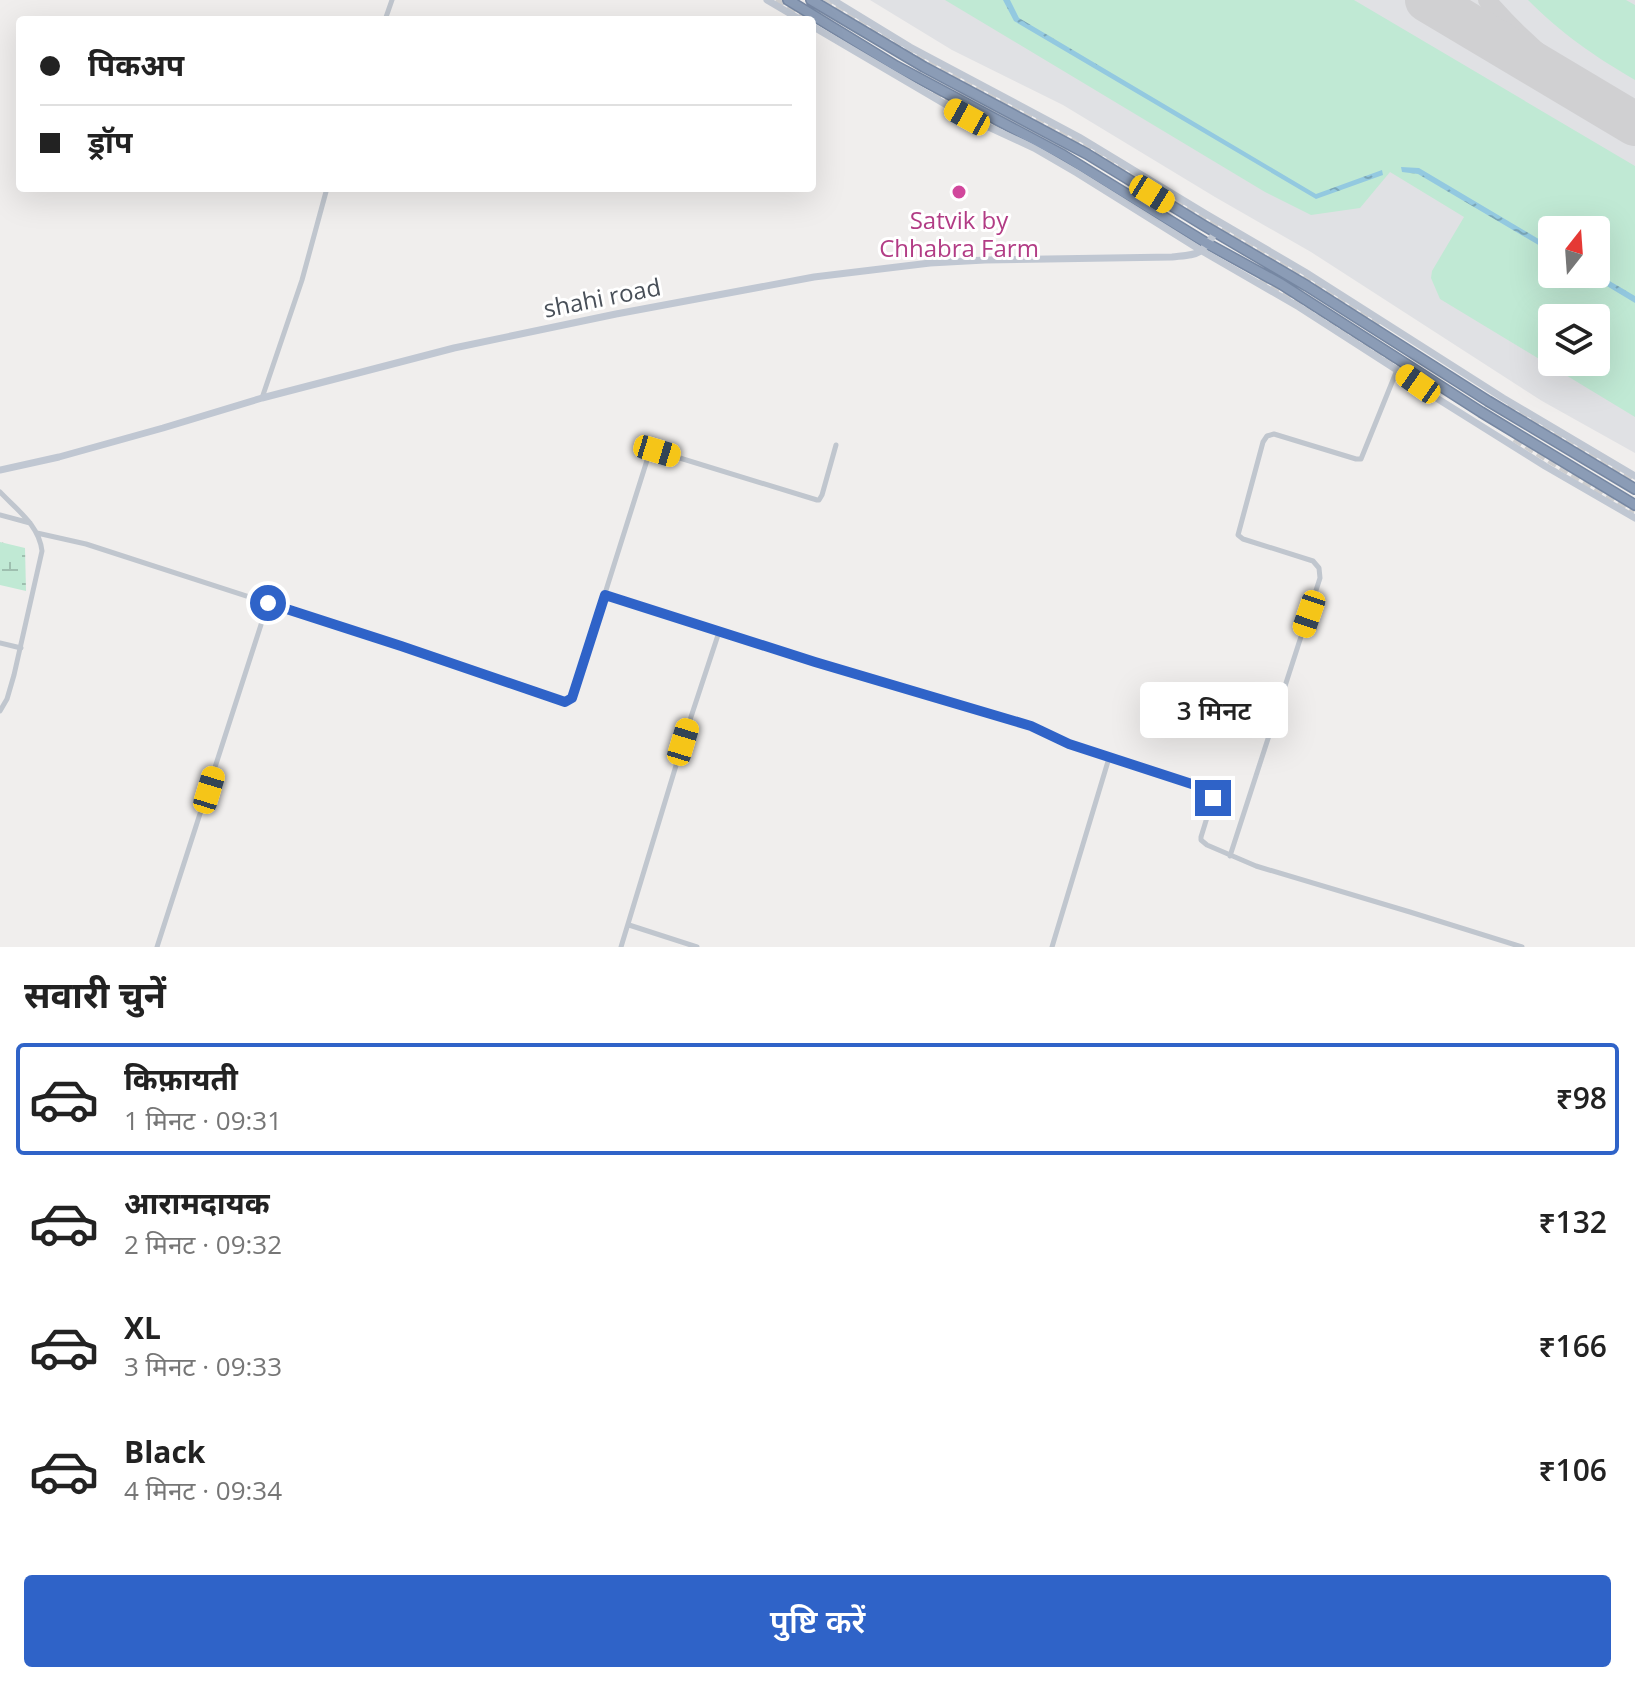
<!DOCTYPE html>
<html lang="hi">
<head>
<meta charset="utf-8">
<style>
	:root { --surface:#fff; --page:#f2f2f2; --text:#222; --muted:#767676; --line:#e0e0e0; --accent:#2f63c8 }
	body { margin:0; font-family:"Open Sans","Noto Sans Devanagari",sans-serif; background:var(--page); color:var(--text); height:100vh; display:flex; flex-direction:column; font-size:30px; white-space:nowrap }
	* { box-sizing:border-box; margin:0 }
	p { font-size:26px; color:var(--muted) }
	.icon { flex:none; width:44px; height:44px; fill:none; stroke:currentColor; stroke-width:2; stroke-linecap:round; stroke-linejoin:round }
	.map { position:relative; height:947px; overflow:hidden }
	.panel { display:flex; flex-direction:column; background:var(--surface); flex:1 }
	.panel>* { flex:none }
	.hud { position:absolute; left:16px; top:16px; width:800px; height:176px; border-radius:8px; box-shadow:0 8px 32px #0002; display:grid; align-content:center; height:176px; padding:0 24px; background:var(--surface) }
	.needle { width:52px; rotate:17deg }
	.tools { position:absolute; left:1538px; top:216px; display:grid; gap:16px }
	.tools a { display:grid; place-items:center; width:72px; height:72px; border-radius:8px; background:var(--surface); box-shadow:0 8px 32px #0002; font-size:40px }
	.end { position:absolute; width:36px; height:36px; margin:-18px; border:10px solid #2f63c8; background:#fff; box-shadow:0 0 0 4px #fff }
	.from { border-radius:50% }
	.bubble { position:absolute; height:56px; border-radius:8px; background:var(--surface); box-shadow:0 8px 32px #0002; font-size:26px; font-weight:600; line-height:56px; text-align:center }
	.car { position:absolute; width:24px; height:48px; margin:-24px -12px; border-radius:10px; box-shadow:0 0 6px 2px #0007; background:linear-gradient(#f5c518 24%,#345 0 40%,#f5c518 0 76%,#345 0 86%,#f5c518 0) }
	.hud b { display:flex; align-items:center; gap:28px; height:76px; font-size:30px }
	.hud b+b { border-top:2px solid var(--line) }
	.hud i { width:20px; height:20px; background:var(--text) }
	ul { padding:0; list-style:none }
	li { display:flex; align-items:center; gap:24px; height:112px; margin:0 16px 12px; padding:0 8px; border:4px solid transparent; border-radius:8px }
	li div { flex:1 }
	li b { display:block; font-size:30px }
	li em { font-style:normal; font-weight:600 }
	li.on { border-color:var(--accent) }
	li>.icon { width:72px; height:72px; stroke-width:1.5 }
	h2 { padding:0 24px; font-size:36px; line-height:96px }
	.action { display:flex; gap:16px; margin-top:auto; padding:16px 24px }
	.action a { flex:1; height:92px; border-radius:8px; background:var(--accent); color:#fff; font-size:32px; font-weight:600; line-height:92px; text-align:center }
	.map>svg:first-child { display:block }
</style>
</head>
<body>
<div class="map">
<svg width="1635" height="947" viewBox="0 0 1635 947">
	<defs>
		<pattern id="wetland-marsh" width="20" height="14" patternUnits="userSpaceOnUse" patternTransform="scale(2)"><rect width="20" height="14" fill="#c0e9d4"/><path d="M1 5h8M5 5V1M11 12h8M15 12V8" fill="none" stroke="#9ebfaf"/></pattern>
		<pattern id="water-ripples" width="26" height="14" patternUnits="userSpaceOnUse" patternTransform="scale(2)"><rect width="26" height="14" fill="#93c9e0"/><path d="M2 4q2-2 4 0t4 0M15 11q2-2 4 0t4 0" fill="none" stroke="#7aa6b8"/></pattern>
	</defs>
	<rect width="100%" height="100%" fill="#f0eeed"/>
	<!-- airport -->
	<path fill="#e0e1e4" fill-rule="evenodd" d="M870 0H1635V453L1542 401 1311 252 1215 197 1063 105 952 50ZM1552 230H1596V274H1552ZM1552 318H1596V362H1552Z"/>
	<!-- green -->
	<path fill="#c0e9d4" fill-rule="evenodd" d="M945 0H1354L1635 166V417L1440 299 1431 278 1432 271 1464 217 1390 172 1360 208 1311 215 1265 192ZM1552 230H1596V274H1552ZM1552 318H1596V362H1552Z
		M1528 0H1626L1635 5V80C1594 56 1562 34 1528 0Z"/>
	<!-- wetland -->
	<path fill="url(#wetland-marsh)" d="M0 542 25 548 26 591 0 585Z"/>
	<!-- water -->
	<path fill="url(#water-ripples)" d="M1003 0H1010L1019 18 1316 194 1382 170 1383 175 1316 199 1014 21Z
		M1401 167 1419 168 1552 247V253L1418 174 1402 172Z
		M1596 273 1635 296V303L1587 274Z"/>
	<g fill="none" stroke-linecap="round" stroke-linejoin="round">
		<!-- taxiway -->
		<path stroke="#d0d0d2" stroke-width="18" d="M1487 0C1529 49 1579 87 1632 122"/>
		<!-- runway -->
		<path stroke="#d0d0d2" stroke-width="44" d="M1427 0 1635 124"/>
		<!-- highway-tunnel -->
		<path stroke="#cececf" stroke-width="9" stroke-dasharray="9 4.5" stroke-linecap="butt" d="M776 0 807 20
			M824 0 952 76 1053 127 1381 324
			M933 93 1020 138
			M1261 277 1428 383
			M1508 405 1635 483
			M1515 438 1635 511"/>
		<defs>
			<path id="highway" d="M788 0 896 66 1063 155 1208 244 1281 284 1481 412 1635 505
				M811 0 924 67 1087 154 1203 225 1307 286 1488 401 1635 489"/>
		</defs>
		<!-- highway casing -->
		<use href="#highway" stroke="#7687a2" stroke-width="12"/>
		<!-- street -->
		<path stroke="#c0c6ce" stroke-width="5" d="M385 20 392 0
			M262 398 302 280 327 188
			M0 492C17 510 39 525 42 551L14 675 7 699 0 711
			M0 515 30 523
			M37 533 86 544 401 646 565 702 572 698 649 454 657 451 817 500H819L822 495 836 445
			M605 595 815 662 1020 722 1040 730 1069 744 1201 787 1208 790 1213 798 1201 837V840L1207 845 1256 866 1410 912 1522 947
			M0 643 21 648
			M1230 856 1320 578 1319 568 1313 561 1243 539 1238 535 1263 442 1267 436 1274 434 1356 459H1361L1397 370
			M629 925 697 947
			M157 947 268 603
			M621 947 688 726 719 632
			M1052 947 1109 758"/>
		<!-- secondary -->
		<path stroke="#c0c7d2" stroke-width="7" d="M767 0 801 20
			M833 0 910 47 1079 137 1206 214 1305 272 1503 398 1635 476
			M812 26 967 117 1034 148 1077 173 1202 251 1299 307 1397 370 1438 399 1545 466 1635 518
			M0 470 59 457 163 428 262 398 454 348 616 314 814 277 930 263 985 260 1172 257C1199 254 1200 256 1215 233"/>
		<!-- highway -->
		<use href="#highway" stroke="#8b9cb6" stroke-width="9"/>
	</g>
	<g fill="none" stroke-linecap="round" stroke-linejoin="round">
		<!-- route -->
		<path stroke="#2f63c8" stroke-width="10" d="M268 603 401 646 565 702 572 698 605 595 815 662 1031 726 1069 744 1201 787 1212 793 1213 798"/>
	</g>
	<!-- markers -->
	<circle fill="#d1479c" stroke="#fff" stroke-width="3" cx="959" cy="192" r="8"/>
	<g text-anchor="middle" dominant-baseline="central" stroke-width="6" stroke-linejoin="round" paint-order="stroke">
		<!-- hotel labels -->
		<g font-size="24" fill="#b23c85" stroke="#fff">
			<text x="959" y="219">Satvik by<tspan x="959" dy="28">Chhabra Farm</tspan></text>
		</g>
		<!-- street labels -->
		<g font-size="24" fill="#484f58" stroke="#fff">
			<text transform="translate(602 297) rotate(-11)">shahi road</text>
		</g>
	</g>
</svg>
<div class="tools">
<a><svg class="needle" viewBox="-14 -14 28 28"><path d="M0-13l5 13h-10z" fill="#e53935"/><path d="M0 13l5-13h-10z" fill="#767676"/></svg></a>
<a><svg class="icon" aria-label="layers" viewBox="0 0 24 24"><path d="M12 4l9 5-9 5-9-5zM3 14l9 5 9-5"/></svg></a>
</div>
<i class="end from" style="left:268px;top:603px"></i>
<i class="end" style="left:1213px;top:798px"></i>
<div class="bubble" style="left:1140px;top:682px;width:148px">3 मिनट</div>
<i class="car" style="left:967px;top:117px;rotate:299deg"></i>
<i class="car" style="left:1152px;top:194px;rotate:122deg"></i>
<i class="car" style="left:1418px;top:384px;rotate:305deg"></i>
<i class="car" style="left:657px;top:451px;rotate:107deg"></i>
<i class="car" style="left:1309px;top:614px;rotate:199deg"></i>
<i class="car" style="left:683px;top:742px;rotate:17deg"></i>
<i class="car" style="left:209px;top:790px;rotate:17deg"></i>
<div class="hud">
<b><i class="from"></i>पिकअप</b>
<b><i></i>ड्रॉप</b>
</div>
</div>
<section class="panel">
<h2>सवारी चुनें</h2>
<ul>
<li class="on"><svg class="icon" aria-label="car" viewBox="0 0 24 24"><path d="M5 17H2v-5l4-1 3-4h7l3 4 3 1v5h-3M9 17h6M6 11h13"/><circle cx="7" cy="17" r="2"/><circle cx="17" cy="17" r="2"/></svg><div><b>किफ़ायती</b><p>1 मिनट · 09:31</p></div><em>₹98</em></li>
<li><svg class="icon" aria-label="car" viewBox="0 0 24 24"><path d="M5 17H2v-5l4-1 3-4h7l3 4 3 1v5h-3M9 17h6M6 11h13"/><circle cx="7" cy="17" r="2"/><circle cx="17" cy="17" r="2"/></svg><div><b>आरामदायक</b><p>2 मिनट · 09:32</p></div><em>₹132</em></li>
<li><svg class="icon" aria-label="car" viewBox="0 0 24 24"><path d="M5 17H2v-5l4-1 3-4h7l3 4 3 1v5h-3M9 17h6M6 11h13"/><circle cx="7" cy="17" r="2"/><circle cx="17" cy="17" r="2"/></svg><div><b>XL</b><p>3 मिनट · 09:33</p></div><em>₹166</em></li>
<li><svg class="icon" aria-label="car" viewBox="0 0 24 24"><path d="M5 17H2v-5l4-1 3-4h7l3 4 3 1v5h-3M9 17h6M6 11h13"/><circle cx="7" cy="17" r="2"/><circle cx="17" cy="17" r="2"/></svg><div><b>Black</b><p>4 मिनट · 09:34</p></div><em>₹106</em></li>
</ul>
<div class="action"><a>पुष्टि करें</a></div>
</section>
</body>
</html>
